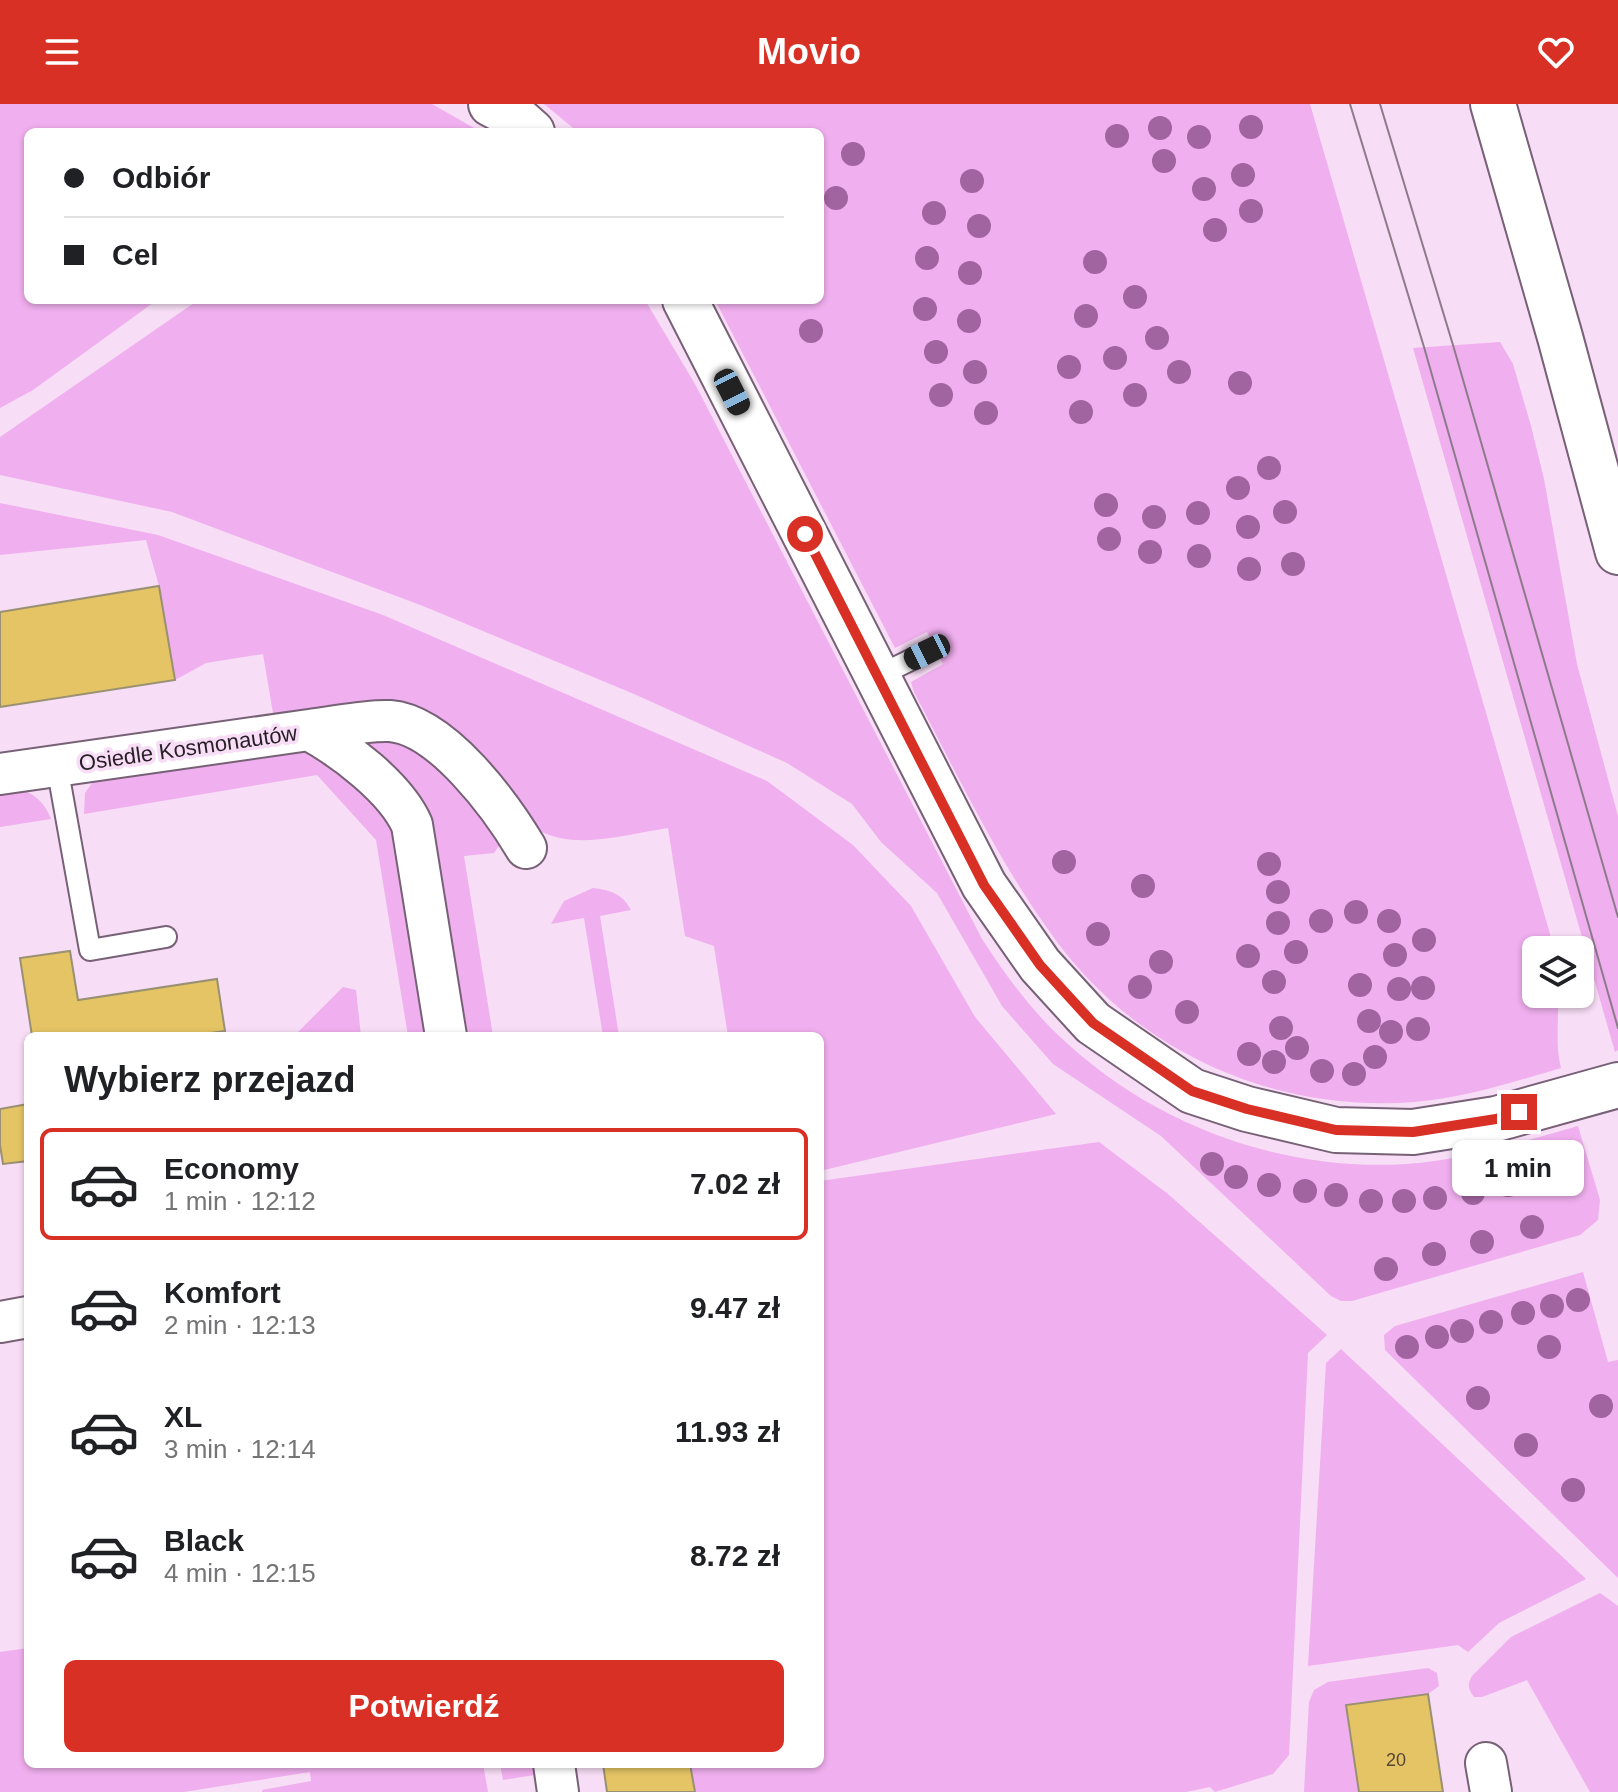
<!DOCTYPE html>
<html lang="pl">
<head>
<meta charset="utf-8">
<style>
	:root { --surface:#fff; --page:#f6f6f6; --text:#202124; --muted:#757577; --line:#e0e0e0; --accent:#d93025 }
	body { margin:0; font-family:Helvetica,sans-serif; background:var(--page); color:var(--text); height:100vh; display:flex; flex-direction:column; font-size:30px; white-space:nowrap }
	* { box-sizing:border-box; margin:0 }
	p { font-size:26px; color:var(--muted) }
	.icon { flex:none; width:44px; height:44px; fill:none; stroke:currentColor; stroke-width:2; stroke-linecap:round; stroke-linejoin:round }
	.map { position:relative; flex:1; overflow:hidden }
	.drawer { position:absolute; left:24px; top:928px; width:800px; height:736px; display:flex; flex-direction:column; background:var(--surface); border-radius:12px; box-shadow:0 2px 6px #0004 }
	.drawer>* { flex:none }
	.guide { position:absolute; left:24px; top:24px; width:800px; height:176px; border-radius:12px; box-shadow:0 2px 6px #0004; display:grid; align-content:center; height:176px; padding:0 40px; background:var(--surface) }
	.fabs { position:absolute; left:1522px; top:832px; display:grid; gap:16px }
	.fabs a { display:grid; place-items:center; width:72px; height:72px; border-radius:12px; background:var(--surface); box-shadow:0 2px 6px #0004; font-size:40px }
	.end { position:absolute; width:36px; height:36px; margin:-18px; border:10px solid #d93025; background:#fff; box-shadow:0 0 0 4px #fff }
	.from { border-radius:50% }
	.bubble { position:absolute; height:56px; border-radius:12px; background:var(--surface); box-shadow:0 2px 6px #0004; font-size:26px; font-weight:800; line-height:56px; text-align:center }
	.car { position:absolute; width:24px; height:48px; margin:-24px -12px; border-radius:10px; box-shadow:0 0 6px 2px #0007; background:linear-gradient(#222 24%,#8ab4d8 0 40%,#222 0 76%,#8ab4d8 0 86%,#222 0) }
	.guide b { display:flex; align-items:center; gap:28px; height:76px; font-size:30px }
	.guide b+b { border-top:2px solid var(--line) }
	.guide i { width:20px; height:20px; background:var(--text) }
	ul { padding:0; list-style:none }
	li { display:flex; align-items:center; gap:24px; height:112px; margin:0 16px 12px; padding:0 24px; border:4px solid transparent; border-radius:12px }
	li div { flex:1 }
	li b { display:block; font-size:30px }
	li em { font-style:normal; font-weight:800 }
	li.active { border-color:var(--accent) }
	li>.icon { width:72px; height:72px; stroke-width:1.5 }
	h2 { padding:0 40px; font-size:36px; line-height:96px }
	.button { display:flex; gap:16px; margin-top:auto; padding:16px 40px }
	.button a { flex:1; height:92px; border-radius:12px; background:var(--accent); color:#fff; font-size:32px; font-weight:800; line-height:92px; text-align:center }
	header { display:flex; justify-content:space-between; align-items:center; height:104px; padding:0 40px; background:var(--accent); color:#fff; font-size:36px; font-weight:800 }
	.map>svg:first-child { display:block }
</style>
</head>
<body>
<header><svg class="icon" aria-label="menu" viewBox="0 0 24 24"><path d="M4 6h16M4 12h16M4 18h16"/></svg>Movio<svg class="icon" aria-label="heart" viewBox="0 0 24 24"><path d="M12 20l-8-8c-3-5 5-10 8-4 3-6 11-1 8 4z"/></svg></header>
<div class="map">
<svg width="1618" height="1688" viewBox="0 0 1618 1688">
	<rect width="100%" height="100%" fill="#f7ddf5"/>
	<!-- green -->
	<path fill="#f0afee" d="M0 0H432L481 28H28V196H157L33 286 0 304Z
		M544 0H1310L1550 830 1553 846H1536V890H1558C1559 914 1555 943 1561 964 1513 978 1464 994 1414 998 1275 1009 1137 948 1055 835 1000 761 957 670 914 588L911 578 943 560 927 528 895 544 715 196H820V28H578Z
		M204 196H645L695 280 982 835C1004 869 1028 902 1057 930 1149 1019 1278 1068 1406 1060 1465 1056 1521 1038 1578 1022L1600 1096 1598 1116 1580 1131 1352 1197H1341L1331 1192 1161 1032 1053 960 1002 902 937 789 881 738 852 700 787 659 634 590 423 502 172 408 0 371V333L194 199Z
		M1500 238 1513 260 1531 322 1544 375 1577 560 1618 712V946L1615 948 1413 244Z
		M0 399 158 431 383 511 767 677 853 741 911 802 975 913 1056 1010 820 1067V932H728L714 842 685 832 668 724C627 730 576 747 538 726L451 628 274 615 263 550 206 559 175 576 159 482 146 436 0 451Z
		M387 633 424 645 499 731 501 739 494 749 464 752 493 932H458L424 707 348 636Z
		M285 644 315 647 391 708 430 932H408L376 736 317 671 84 710 85 689 95 675Z
		M19 684C35 690 45 699 51 715L0 723V687Z
		M593 784C610 786 623 790 631 806L600 812 619 932H603L584 814 551 820 564 797Z
		M343 883 356 886 361 932H294Z
		M1099 1038 1168 1090 1327 1231 1308 1249 1289 1651 1273 1670 1215 1688 1210 1683 1186 1688H695L690 1660H820V1077Z
		M1583 1168 1608 1258 1618 1256V1474L1385 1246 1384 1231 1395 1222Z
		M1341 1245 1586 1475 1499 1519 1468 1548 1458 1541 1308 1562 1326 1259Z
		M1600 1489 1618 1502V1688H1590L1527 1576 1482 1593H1474C1468 1585 1467 1581 1472 1572L1511 1533Z
		M28 1544V1660H483L488 1688H262V1686L311 1677 310 1668 184 1688H0V1548Z
		M1428 1564 1437 1569 1439 1582 1428 1590 1346 1601 1359 1688H1304L1309 1598 1314 1586 1328 1578Z
		M500 1660H540L541 1667 535 1671 503 1676Z"/>
	<!-- building -->
	<path fill="#e4c464" stroke="#9a9073" stroke-width="2" d="M159 482 175 576 0 603V508Z
		M70 847 78 896 217 875 225 927 189 932H32L20 854Z
		M28 1000V1057L3 1060 0 1041V1005Z
		M1428 1590 1443 1688H1359L1346 1601Z
		M603 1660H690L695 1688H607Z"/>
	<g fill="none" stroke-linecap="round" stroke-linejoin="round">
		<defs>
			<path id="lane" d="M878 572 927 548
				M57 662 90 846 166 833"/>
			<path id="street" d="M309 626C335 623 364 616 390 617 442 621 501 702 526 744
				M0 670 309 626C344 645 396 684 412 721L446 932
				M0 1218 28 1213
				M1486 1659 1491 1688
				M554 1660 558 1688"/>
			<path id="secondary" d="M1493 0 1560 233 1618 448"/>
			<path id="primary" d="M491 0 514 12 532 28
				M685 196 984 781 1040 861 1093 919 1192 987 1247 1005 1336 1026 1413 1028 1496 1015 1618 981"/>
		</defs>
		<!-- lane casing -->
		<use href="#lane" stroke="#776176" stroke-width="24"/>
		<!-- street casing -->
		<use href="#street" stroke="#776176" stroke-width="44"/>
		<!-- secondary casing -->
		<use href="#secondary" stroke="#776176" stroke-width="48"/>
		<!-- primary casing -->
		<use href="#primary" stroke="#776176" stroke-width="48"/>
		<!-- lane -->
		<use href="#lane" stroke="#fff" stroke-width="20"/>
		<!-- street -->
		<use href="#street" stroke="#fff" stroke-width="40"/>
		<!-- secondary -->
		<use href="#secondary" stroke="#fff" stroke-width="44"/>
		<!-- primary -->
		<use href="#primary" stroke="#fff" stroke-width="44"/>
		<!-- tram -->
		<path stroke="#8d7b8b" stroke-width="2" d="M1350 0 1424 243 1618 924
			M1380 0 1453 241 1618 813"/>
	</g>
	<!-- trees -->
	<g fill="#a164a0">
		<circle cx="1251" cy="23" r="12"/>
		<circle cx="1160" cy="24" r="12"/>
		<circle cx="1117" cy="32" r="12"/>
		<circle cx="1199" cy="33" r="12"/>
		<circle cx="853" cy="50" r="12"/>
		<circle cx="1164" cy="57" r="12"/>
		<circle cx="1243" cy="71" r="12"/>
		<circle cx="972" cy="77" r="12"/>
		<circle cx="1204" cy="85" r="12"/>
		<circle cx="836" cy="94" r="12"/>
		<circle cx="1251" cy="107" r="12"/>
		<circle cx="934" cy="109" r="12"/>
		<circle cx="979" cy="122" r="12"/>
		<circle cx="1215" cy="126" r="12"/>
		<circle cx="927" cy="154" r="12"/>
		<circle cx="1095" cy="158" r="12"/>
		<circle cx="970" cy="169" r="12"/>
		<circle cx="1135" cy="193" r="12"/>
		<circle cx="925" cy="205" r="12"/>
		<circle cx="1086" cy="212" r="12"/>
		<circle cx="969" cy="217" r="12"/>
		<circle cx="811" cy="227" r="12"/>
		<circle cx="1157" cy="234" r="12"/>
		<circle cx="936" cy="248" r="12"/>
		<circle cx="1115" cy="254" r="12"/>
		<circle cx="1069" cy="263" r="12"/>
		<circle cx="975" cy="268" r="12"/>
		<circle cx="1179" cy="268" r="12"/>
		<circle cx="1240" cy="279" r="12"/>
		<circle cx="941" cy="291" r="12"/>
		<circle cx="1135" cy="291" r="12"/>
		<circle cx="1081" cy="308" r="12"/>
		<circle cx="986" cy="309" r="12"/>
		<circle cx="1269" cy="364" r="12"/>
		<circle cx="1238" cy="384" r="12"/>
		<circle cx="1106" cy="401" r="12"/>
		<circle cx="1285" cy="408" r="12"/>
		<circle cx="1198" cy="409" r="12"/>
		<circle cx="1154" cy="413" r="12"/>
		<circle cx="1248" cy="423" r="12"/>
		<circle cx="1109" cy="435" r="12"/>
		<circle cx="1150" cy="448" r="12"/>
		<circle cx="1199" cy="452" r="12"/>
		<circle cx="1293" cy="460" r="12"/>
		<circle cx="1249" cy="465" r="12"/>
		<circle cx="1064" cy="758" r="12"/>
		<circle cx="1269" cy="760" r="12"/>
		<circle cx="1143" cy="782" r="12"/>
		<circle cx="1278" cy="788" r="12"/>
		<circle cx="1356" cy="808" r="12"/>
		<circle cx="1321" cy="817" r="12"/>
		<circle cx="1389" cy="817" r="12"/>
		<circle cx="1278" cy="819" r="12"/>
		<circle cx="1098" cy="830" r="12"/>
		<circle cx="1424" cy="836" r="12"/>
		<circle cx="1296" cy="848" r="12"/>
		<circle cx="1395" cy="851" r="12"/>
		<circle cx="1248" cy="852" r="12"/>
		<circle cx="1161" cy="858" r="12"/>
		<circle cx="1274" cy="878" r="12"/>
		<circle cx="1360" cy="881" r="12"/>
		<circle cx="1140" cy="883" r="12"/>
		<circle cx="1423" cy="884" r="12"/>
		<circle cx="1399" cy="885" r="12"/>
		<circle cx="1187" cy="908" r="12"/>
		<circle cx="1369" cy="917" r="12"/>
		<circle cx="1281" cy="924" r="12"/>
		<circle cx="1418" cy="925" r="12"/>
		<circle cx="1391" cy="928" r="12"/>
		<circle cx="1297" cy="944" r="12"/>
		<circle cx="1249" cy="950" r="12"/>
		<circle cx="1375" cy="953" r="12"/>
		<circle cx="1274" cy="958" r="12"/>
		<circle cx="1322" cy="967" r="12"/>
		<circle cx="1354" cy="970" r="12"/>
		<circle cx="1212" cy="1060" r="12"/>
		<circle cx="1236" cy="1073" r="12"/>
		<circle cx="1537" cy="1077" r="12"/>
		<circle cx="1269" cy="1081" r="12"/>
		<circle cx="1508" cy="1081" r="12"/>
		<circle cx="1305" cy="1087" r="12"/>
		<circle cx="1473" cy="1089" r="12"/>
		<circle cx="1336" cy="1091" r="12"/>
		<circle cx="1435" cy="1094" r="12"/>
		<circle cx="1371" cy="1097" r="12"/>
		<circle cx="1404" cy="1097" r="12"/>
		<circle cx="1532" cy="1123" r="12"/>
		<circle cx="1482" cy="1138" r="12"/>
		<circle cx="1434" cy="1150" r="12"/>
		<circle cx="1386" cy="1165" r="12"/>
		<circle cx="1578" cy="1196" r="12"/>
		<circle cx="1552" cy="1202" r="12"/>
		<circle cx="1523" cy="1209" r="12"/>
		<circle cx="1491" cy="1218" r="12"/>
		<circle cx="1462" cy="1227" r="12"/>
		<circle cx="1437" cy="1233" r="12"/>
		<circle cx="1407" cy="1243" r="12"/>
		<circle cx="1549" cy="1243" r="12"/>
		<circle cx="1478" cy="1294" r="12"/>
		<circle cx="1601" cy="1302" r="12"/>
		<circle cx="1526" cy="1341" r="12"/>
		<circle cx="1573" cy="1386" r="12"/>
	</g>
	<g fill="none" stroke-linecap="round" stroke-linejoin="round">
		<!-- route -->
		<path stroke="#d93025" stroke-width="10" d="M805 430 984 781 1040 861 1093 919 1192 987 1247 1005 1336 1026 1413 1028 1496 1015 1519 1008"/>
	</g>
	<g text-anchor="middle" dominant-baseline="central" stroke-width="7" stroke-linejoin="round" paint-order="stroke">
		<!-- number labels -->
		<g font-size="18" fill="#564836">
			<text x="1396" y="1656">20</text>
		</g>
		<!-- street labels -->
		<g font-size="22" fill="#271e26" stroke="#f7ddf5">
			<text transform="translate(188 644) rotate(-8)">Osiedle Kosmonautów</text>
		</g>
	</g>
</svg>
<div class="fabs">
<a><svg class="icon" aria-label="layers" viewBox="0 0 24 24"><path d="M12 4l9 5-9 5-9-5zM3 14l9 5 9-5"/></svg></a>
</div>
<i class="end from" style="left:805px;top:430px"></i>
<i class="end" style="left:1519px;top:1008px"></i>
<div class="bubble" style="left:1452px;top:1036px;width:132px">1 min</div>
<i class="car" style="left:732px;top:288px;rotate:153deg"></i>
<i class="car" style="left:927px;top:548px;rotate:244deg"></i>
<div class="guide">
<b><i class="from"></i>Odbiór</b>
<b><i></i>Cel</b>
</div>
<section class="drawer">
<h2>Wybierz przejazd</h2>
<ul>
<li class="active"><svg class="icon" aria-label="car" viewBox="0 0 24 24"><path d="M5 17H2v-5l4-1 3-4h7l3 4 3 1v5h-3M9 17h6M6 11h13"/><circle cx="7" cy="17" r="2"/><circle cx="17" cy="17" r="2"/></svg><div><b>Economy</b><p>1 min · 12:12</p></div><em>7.02 zł</em></li>
<li><svg class="icon" aria-label="car" viewBox="0 0 24 24"><path d="M5 17H2v-5l4-1 3-4h7l3 4 3 1v5h-3M9 17h6M6 11h13"/><circle cx="7" cy="17" r="2"/><circle cx="17" cy="17" r="2"/></svg><div><b>Komfort</b><p>2 min · 12:13</p></div><em>9.47 zł</em></li>
<li><svg class="icon" aria-label="car" viewBox="0 0 24 24"><path d="M5 17H2v-5l4-1 3-4h7l3 4 3 1v5h-3M9 17h6M6 11h13"/><circle cx="7" cy="17" r="2"/><circle cx="17" cy="17" r="2"/></svg><div><b>XL</b><p>3 min · 12:14</p></div><em>11.93 zł</em></li>
<li><svg class="icon" aria-label="car" viewBox="0 0 24 24"><path d="M5 17H2v-5l4-1 3-4h7l3 4 3 1v5h-3M9 17h6M6 11h13"/><circle cx="7" cy="17" r="2"/><circle cx="17" cy="17" r="2"/></svg><div><b>Black</b><p>4 min · 12:15</p></div><em>8.72 zł</em></li>
</ul>
<div class="button"><a>Potwierdź</a></div>
</section>
</div>
</body>
</html>
